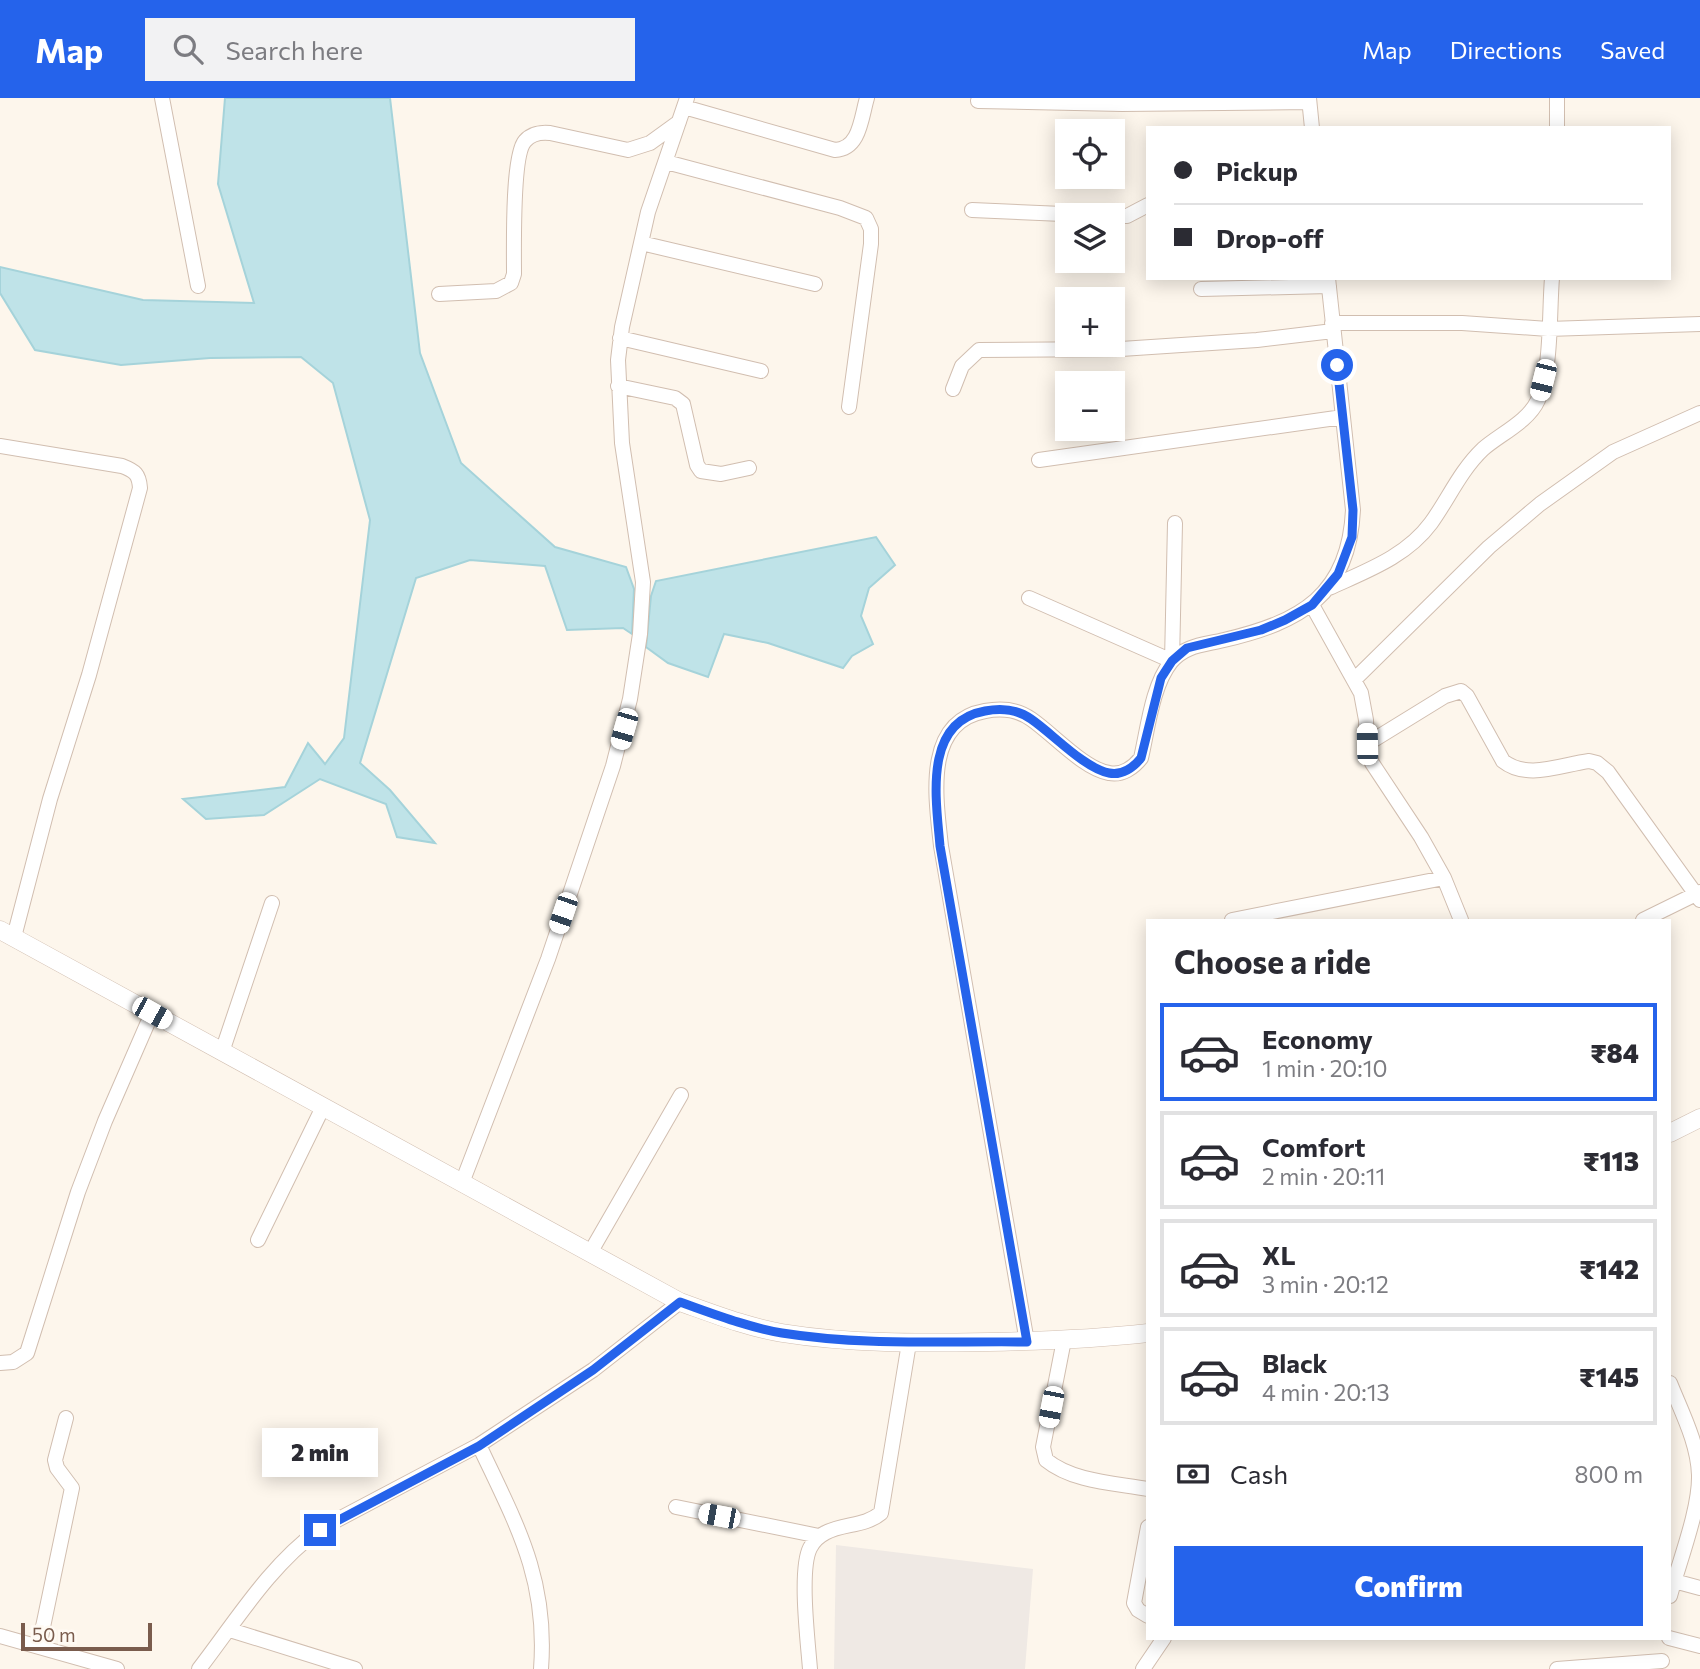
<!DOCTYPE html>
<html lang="en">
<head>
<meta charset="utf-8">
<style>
	:root { --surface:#fff; --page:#f2f2f3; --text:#2b2b33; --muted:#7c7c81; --line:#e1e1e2; --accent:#2563eb }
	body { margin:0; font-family:Commissioner,sans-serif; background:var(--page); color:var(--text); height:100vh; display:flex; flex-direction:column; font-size:26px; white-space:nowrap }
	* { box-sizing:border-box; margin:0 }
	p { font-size:23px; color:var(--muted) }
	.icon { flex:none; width:38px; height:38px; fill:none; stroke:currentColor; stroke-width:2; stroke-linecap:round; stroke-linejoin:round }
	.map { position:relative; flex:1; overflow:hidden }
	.sheet { position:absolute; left:1146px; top:821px; width:525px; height:721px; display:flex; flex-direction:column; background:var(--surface); border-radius:0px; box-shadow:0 4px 18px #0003 }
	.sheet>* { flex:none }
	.banner { position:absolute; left:1146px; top:28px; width:525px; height:154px; border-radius:0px; box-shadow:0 4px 18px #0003; display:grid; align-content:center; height:154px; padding:0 28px; background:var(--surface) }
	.fabs { position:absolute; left:1055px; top:21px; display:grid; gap:14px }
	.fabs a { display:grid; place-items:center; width:70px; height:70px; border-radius:0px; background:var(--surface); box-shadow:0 4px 18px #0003; font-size:35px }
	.scale { position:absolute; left:21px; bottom:18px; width:131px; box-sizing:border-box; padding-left:7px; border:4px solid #7a5c4d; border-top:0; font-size:19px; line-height:24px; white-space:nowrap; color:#7a5c4d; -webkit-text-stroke:5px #fffaf3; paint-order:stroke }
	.end { position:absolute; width:32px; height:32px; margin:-16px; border:9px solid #2563eb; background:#fff; box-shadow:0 0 0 4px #fff }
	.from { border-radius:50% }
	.bubble { position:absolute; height:49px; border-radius:0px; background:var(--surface); box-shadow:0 4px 18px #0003; font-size:23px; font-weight:800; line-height:49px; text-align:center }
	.car { position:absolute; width:21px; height:42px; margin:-21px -10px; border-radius:9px; box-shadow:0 0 5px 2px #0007; background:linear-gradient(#fff 24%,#345 0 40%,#fff 0 76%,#345 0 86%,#fff 0) }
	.banner b { display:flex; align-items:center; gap:24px; height:66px; font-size:26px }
	.banner b+b { border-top:2px solid var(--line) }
	.banner i { width:18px; height:18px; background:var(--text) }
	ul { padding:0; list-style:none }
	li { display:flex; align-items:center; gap:21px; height:98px; margin:0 14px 10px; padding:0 14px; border:4px solid var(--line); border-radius:0px }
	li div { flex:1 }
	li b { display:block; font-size:26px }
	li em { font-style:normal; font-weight:800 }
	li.current { border-color:var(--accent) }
	li>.icon { width:63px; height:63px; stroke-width:1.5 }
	h2 { padding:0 28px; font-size:32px; line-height:84px }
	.pay { display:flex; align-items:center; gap:18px; height:77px; padding:0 28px; font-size:26px }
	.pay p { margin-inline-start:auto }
	.button { display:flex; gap:14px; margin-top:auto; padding:14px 28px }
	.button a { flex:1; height:80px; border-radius:0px; background:var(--accent); color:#fff; font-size:28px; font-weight:800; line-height:80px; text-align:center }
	header { display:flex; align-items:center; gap:42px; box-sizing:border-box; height:98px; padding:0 35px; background:var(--accent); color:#fff }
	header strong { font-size:33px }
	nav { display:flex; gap:38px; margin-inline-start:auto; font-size:24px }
	.search { width:490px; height:63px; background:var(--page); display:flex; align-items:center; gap:18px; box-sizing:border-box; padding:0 24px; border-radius:0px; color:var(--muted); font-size:26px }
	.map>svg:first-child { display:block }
</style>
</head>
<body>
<header>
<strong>Map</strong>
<div class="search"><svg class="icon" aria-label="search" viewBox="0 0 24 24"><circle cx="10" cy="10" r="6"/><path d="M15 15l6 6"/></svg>Search here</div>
<nav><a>Map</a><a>Directions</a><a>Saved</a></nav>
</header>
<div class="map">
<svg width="1700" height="1571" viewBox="0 0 1700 1571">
	<rect width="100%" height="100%" fill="#fdf6ec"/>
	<!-- industrial -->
	<path fill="#efe9e4" d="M836 1447 1033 1471 1025 1571H834Z"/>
	<!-- water -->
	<path fill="#bfe3e8" stroke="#a5d3da" stroke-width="2" d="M225 0H390L420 255 461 365 555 449 626 469 634 491 632 536 623 530 567 532 545 468 470 462 416 480 360 665 390 692 435 745 397 739 386 706 320 681 264 717 206 721 183 701 285 689 308 645 325 666 344 640 370 422 333 285 301 259 210 260 121 267 35 252 0 195V169L143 202 254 205 218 86Z
		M876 439 895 467 869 490 861 518 873 546 852 558 843 570 768 545 724 536 708 579 668 565 646 549 651 498 656 483Z"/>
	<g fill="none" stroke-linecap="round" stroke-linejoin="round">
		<defs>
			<path id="minor" d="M162 0 198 188
				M1309 0 1312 30
				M978 3 1122 6 1309 4
				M684 9 835 52C860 51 861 20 867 0
				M1557 30V0
				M666 64 840 110 866 120 871 131V146L849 309
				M972 112 1086 117
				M1113 118H1127L1148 107
				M641 145 815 186
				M1201 191 1329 188
				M439 196 496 193 511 185 514 176C514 152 512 57 525 43 531 36 541 34 550 35L628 52 650 45 679 24
				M1332 225H1462L1548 231 1700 226
				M620 240 761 273
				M618 288 675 300 683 306 697 367 701 373 721 376 749 370
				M953 291 962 268 979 252 1121 251 1257 242 1333 233
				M0 348 122 368C135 373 139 376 140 390L89 577 50 701 14 839
				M1039 362 1343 319
				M1329 490C1366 473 1406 459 1431 425 1449 400 1460 373 1483 351 1500 336 1528 324 1538 302 1552 269 1549 216 1552 180
				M1029 500 1172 563 1175 425
				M1312 507 1361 595 1366 622 1367 646 1372 665 1421 739 1444 780 1461 822
				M1355 581 1489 449 1540 406 1613 354 1700 315
				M1367 646 1445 598 1461 593 1467 598 1503 663C1527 682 1560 667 1589 663L1597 665 1608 674 1700 802
				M1232 822 1444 780
				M1643 822 1700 794
				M222 954 272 805
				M462 1085 548 861 613 668 630 601 640 536 643 484 622 345 618 262 622 229 648 114 687 0
				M258 1142 323 1009
				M590 1155 681 997
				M1064 1242 1043 1349 1046 1362C1073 1384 1115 1385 1148 1391
				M1027 1244 941 748C936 701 923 624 985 613 1001 610 1017 611 1031 621 1053 636 1084 671 1109 675 1122 678 1134 669 1141 660 1148 630 1152 588 1171 564 1185 547 1204 547 1224 542 1301 524 1349 497 1353 412L1328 180
				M0 1265 13 1264 27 1255 78 1094 105 1023 152 915
				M1670 1285C1682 1315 1698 1345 1699 1377 1700 1411 1679 1464 1670 1498
				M479 1347C516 1426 548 1480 541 1571
				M676 1409 819 1438
				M1148 1429 1134 1505 1138 1512 1148 1518
				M1674 1483 1700 1490
				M230 1532 355 1571
				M0 1538 117 1571
				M1669 1540 1700 1548
				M39 1548 72 1390 57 1370 55 1362 66 1320
				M199 1571C236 1523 270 1467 320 1431L479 1347 593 1272 680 1204
				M810 1571C808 1545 799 1472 810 1450 813 1444 819 1438 825 1435 843 1425 864 1429 881 1415L909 1245
				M1143 1571 1164 1540
				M1557 1571 1662 1563"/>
			<path id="tertiary" d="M0 832 680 1204C714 1216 747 1229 782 1235 850 1246 920 1245 989 1244 1042 1243 1095 1241 1148 1235
				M1670 1035 1700 1020"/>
		</defs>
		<!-- minor casing -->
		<use href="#minor" stroke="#d1beb0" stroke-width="16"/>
		<!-- tertiary casing -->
		<use href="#tertiary" stroke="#d1beb0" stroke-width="19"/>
		<!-- minor -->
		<use href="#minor" stroke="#fff" stroke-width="14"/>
		<!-- tertiary -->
		<use href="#tertiary" stroke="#fff" stroke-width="18"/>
	</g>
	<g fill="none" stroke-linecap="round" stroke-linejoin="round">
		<!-- route -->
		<path stroke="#2563eb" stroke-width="9" d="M320 1432 479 1348 593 1272 680 1204C714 1216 747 1229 782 1235 863 1248 945 1243 1027 1244L940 748C936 701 923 624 985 613 1001 610 1017 611 1031 621 1053 636 1084 670 1109 675 1122 678 1134 669 1141 660L1161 580 1172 563 1187 550 1261 532 1285 522 1312 507 1338 476 1352 439 1353 412 1337 267"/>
	</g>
</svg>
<div class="fabs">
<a><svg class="icon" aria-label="locate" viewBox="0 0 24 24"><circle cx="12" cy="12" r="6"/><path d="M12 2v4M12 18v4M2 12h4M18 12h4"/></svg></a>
<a><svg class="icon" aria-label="layers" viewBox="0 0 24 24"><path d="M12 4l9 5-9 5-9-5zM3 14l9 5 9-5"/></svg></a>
<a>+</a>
<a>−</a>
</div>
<div class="scale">50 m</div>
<i class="end from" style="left:1337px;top:267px"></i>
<i class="end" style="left:320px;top:1432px"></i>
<div class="bubble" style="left:262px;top:1330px;width:116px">2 min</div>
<i class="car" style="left:1543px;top:282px;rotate:194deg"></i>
<i class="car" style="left:624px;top:631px;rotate:196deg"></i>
<i class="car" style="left:1367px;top:646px;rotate:359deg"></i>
<i class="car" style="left:563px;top:815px;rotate:199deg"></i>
<i class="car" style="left:152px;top:915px;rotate:119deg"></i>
<i class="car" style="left:1051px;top:1309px;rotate:191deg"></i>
<i class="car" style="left:719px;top:1418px;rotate:281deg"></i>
<div class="banner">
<b><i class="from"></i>Pickup</b>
<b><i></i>Drop-off</b>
</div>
<section class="sheet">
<h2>Choose a ride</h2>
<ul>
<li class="current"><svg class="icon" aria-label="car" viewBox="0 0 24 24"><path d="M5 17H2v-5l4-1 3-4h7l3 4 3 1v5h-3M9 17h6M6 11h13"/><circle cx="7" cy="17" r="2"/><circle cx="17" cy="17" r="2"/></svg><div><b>Economy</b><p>1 min · 20:10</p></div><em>₹84</em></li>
<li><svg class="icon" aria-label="car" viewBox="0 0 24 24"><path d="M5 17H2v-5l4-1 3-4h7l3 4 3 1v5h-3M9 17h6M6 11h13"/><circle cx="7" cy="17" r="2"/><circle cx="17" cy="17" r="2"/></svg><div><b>Comfort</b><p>2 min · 20:11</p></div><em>₹113</em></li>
<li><svg class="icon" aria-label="car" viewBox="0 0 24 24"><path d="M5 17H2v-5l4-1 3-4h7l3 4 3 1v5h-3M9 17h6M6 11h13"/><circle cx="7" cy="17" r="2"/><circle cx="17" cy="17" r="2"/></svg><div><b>XL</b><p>3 min · 20:12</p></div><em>₹142</em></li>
<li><svg class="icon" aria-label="car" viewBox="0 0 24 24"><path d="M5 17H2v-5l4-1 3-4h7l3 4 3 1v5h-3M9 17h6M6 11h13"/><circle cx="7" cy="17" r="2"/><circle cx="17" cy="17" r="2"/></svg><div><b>Black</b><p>4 min · 20:13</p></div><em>₹145</em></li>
</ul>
<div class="pay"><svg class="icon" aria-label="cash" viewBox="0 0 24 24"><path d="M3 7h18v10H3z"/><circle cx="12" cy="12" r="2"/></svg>Cash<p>800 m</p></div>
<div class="button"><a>Confirm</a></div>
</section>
</div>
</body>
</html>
